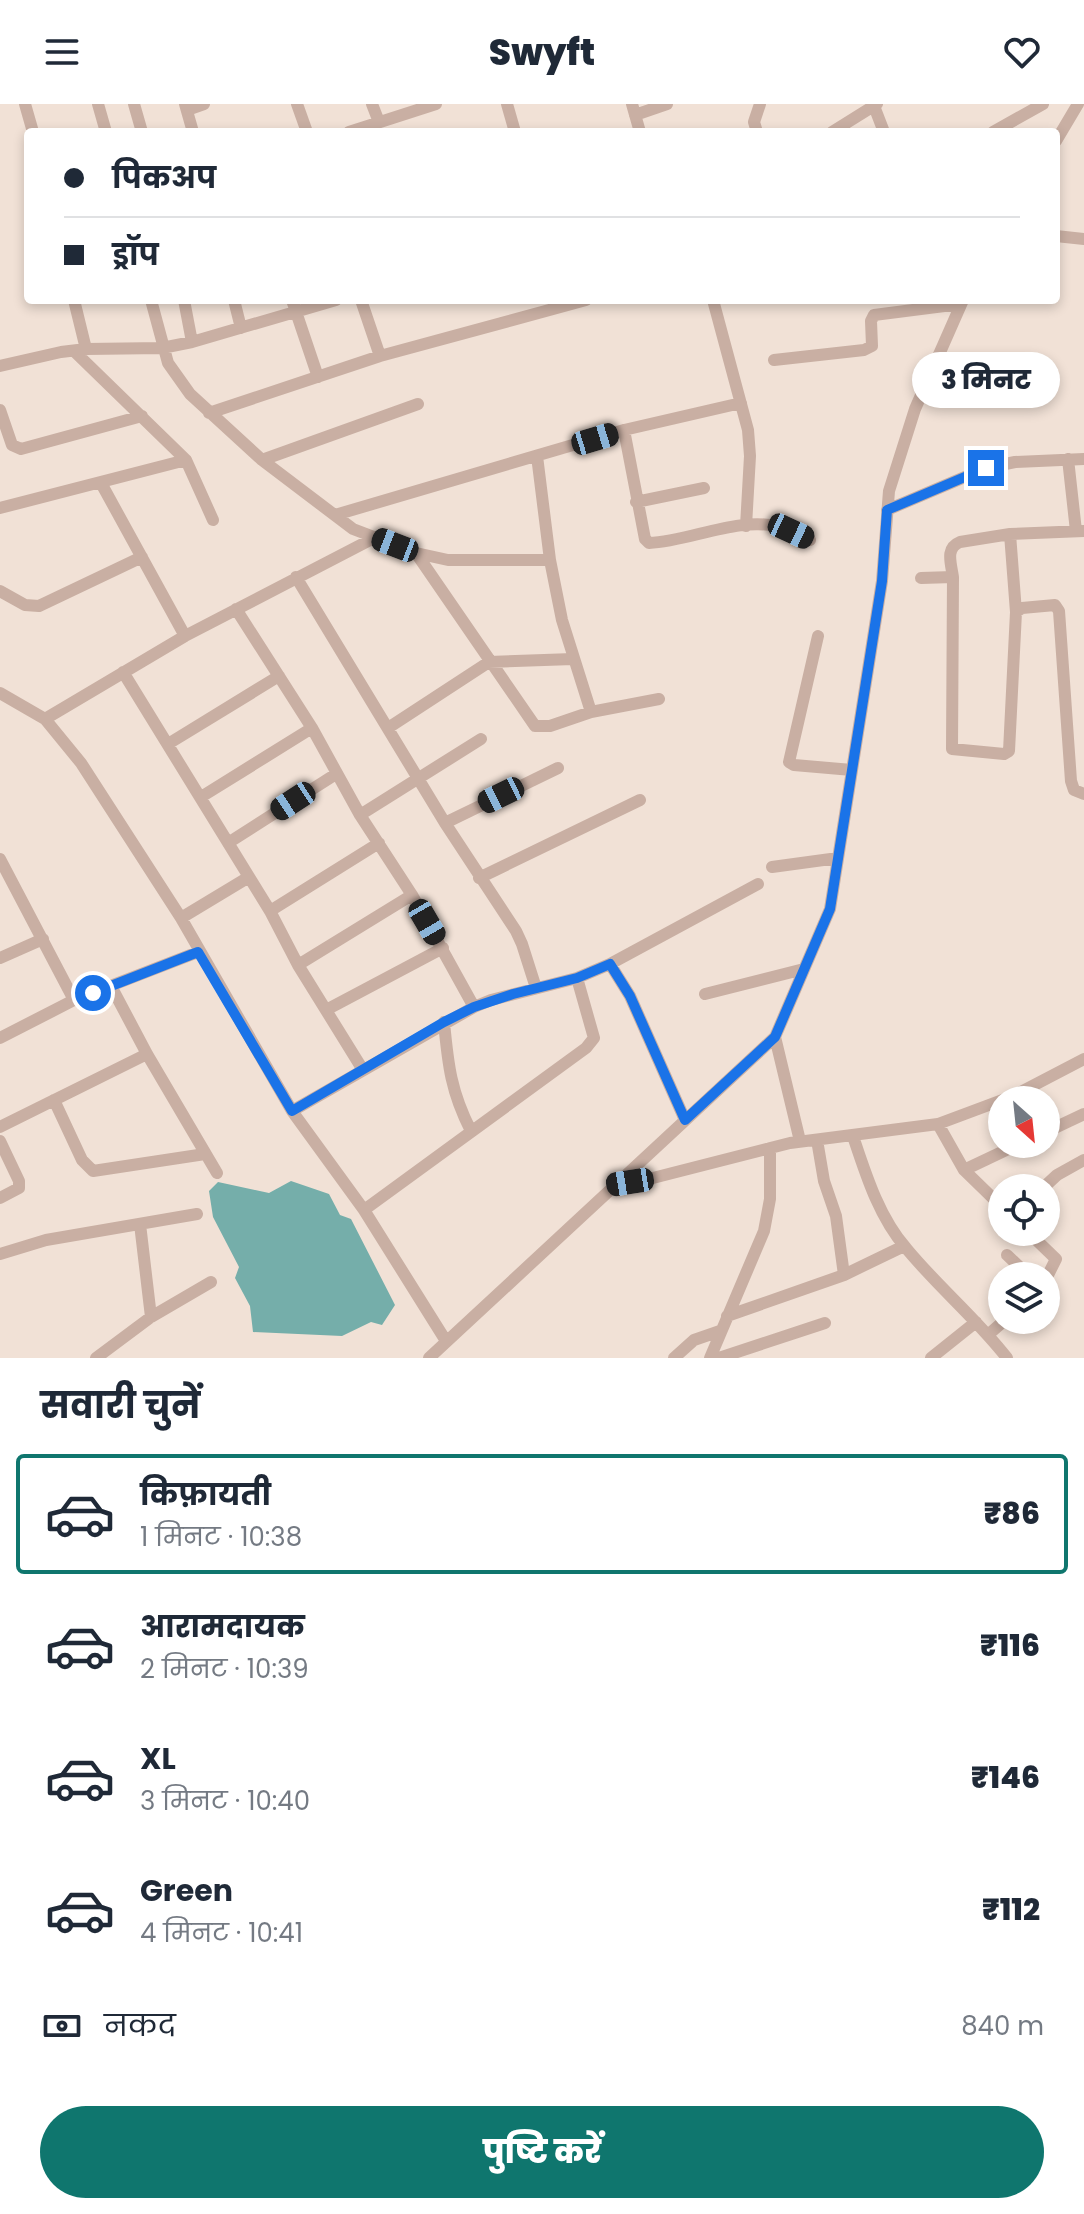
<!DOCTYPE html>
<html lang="hi">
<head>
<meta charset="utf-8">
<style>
	:root { --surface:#fff; --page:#f2f2f3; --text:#1f2937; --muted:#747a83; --line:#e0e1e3; --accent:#0f766e }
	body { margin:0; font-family:Poppins,"Noto Sans Devanagari",sans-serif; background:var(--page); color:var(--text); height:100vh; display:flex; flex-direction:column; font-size:30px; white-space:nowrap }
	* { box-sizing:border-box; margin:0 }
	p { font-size:26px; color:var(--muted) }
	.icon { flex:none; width:44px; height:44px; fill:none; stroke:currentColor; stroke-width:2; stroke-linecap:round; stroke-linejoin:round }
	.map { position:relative; height:1254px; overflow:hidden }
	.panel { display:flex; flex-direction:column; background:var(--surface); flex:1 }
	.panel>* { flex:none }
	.hud { position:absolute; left:24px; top:24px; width:1036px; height:176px; border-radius:8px; box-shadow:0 4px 12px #0003; display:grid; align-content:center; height:176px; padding:0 40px; background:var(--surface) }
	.needle { width:52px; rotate:153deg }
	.buttons { position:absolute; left:988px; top:982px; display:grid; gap:16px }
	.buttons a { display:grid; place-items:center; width:72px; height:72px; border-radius:50%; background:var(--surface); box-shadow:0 4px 12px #0003; font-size:40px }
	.end { position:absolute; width:36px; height:36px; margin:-18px; border:10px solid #1a73e8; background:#fff; box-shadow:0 0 0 4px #fff }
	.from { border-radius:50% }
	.bubble { position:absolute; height:56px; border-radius:28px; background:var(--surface); box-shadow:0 4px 12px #0003; font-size:26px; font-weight:800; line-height:56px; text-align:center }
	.car { position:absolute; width:24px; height:48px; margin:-24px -12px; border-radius:10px; box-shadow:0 0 6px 2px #0007; background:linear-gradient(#222 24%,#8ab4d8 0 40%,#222 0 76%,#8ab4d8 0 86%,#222 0) }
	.hud b { display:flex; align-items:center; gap:28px; height:76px; font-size:30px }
	.hud b+b { border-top:2px solid var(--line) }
	.hud i { width:20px; height:20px; background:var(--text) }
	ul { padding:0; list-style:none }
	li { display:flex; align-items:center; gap:24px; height:120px; margin:0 16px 12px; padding:0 24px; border:4px solid transparent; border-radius:8px }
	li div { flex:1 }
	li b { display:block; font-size:30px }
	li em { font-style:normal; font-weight:800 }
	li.active { border-color:var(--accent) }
	li>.icon { width:72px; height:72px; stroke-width:1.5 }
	h2 { padding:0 40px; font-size:36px; line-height:96px }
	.pay { display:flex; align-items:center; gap:20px; height:88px; padding:0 40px; font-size:30px }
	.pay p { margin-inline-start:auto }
	.button { display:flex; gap:16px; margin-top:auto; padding:16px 40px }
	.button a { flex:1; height:92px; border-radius:48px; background:var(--accent); color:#fff; font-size:32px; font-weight:800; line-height:92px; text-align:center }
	header { display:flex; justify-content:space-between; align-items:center; height:104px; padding:0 40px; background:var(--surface); font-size:36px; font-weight:800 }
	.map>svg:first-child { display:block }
</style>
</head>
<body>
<header><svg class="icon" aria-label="menu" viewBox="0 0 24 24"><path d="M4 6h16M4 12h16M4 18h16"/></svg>Swyft<svg class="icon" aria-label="heart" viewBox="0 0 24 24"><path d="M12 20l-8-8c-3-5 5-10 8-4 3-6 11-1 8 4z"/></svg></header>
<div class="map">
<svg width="1084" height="1254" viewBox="0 0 1084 1254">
	<rect width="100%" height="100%" fill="#f1e1d6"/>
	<!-- water -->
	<path fill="#75aeaa" d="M291 1077 329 1090 340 1111 351 1115 395 1201 382 1221 371 1218 342 1232 253 1228 250 1202 235 1174 239 1163 213 1113 209 1087 218 1078 269 1089Z"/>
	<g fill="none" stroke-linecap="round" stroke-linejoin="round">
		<!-- minor -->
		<path stroke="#c9afa3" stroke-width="12" d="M25 0 33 28
			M98 0 106 28
			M134 0 142 28
			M185 0 193 28
			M297 0 307 28
			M372 0 379 18
			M507 0 515 28
			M632 0 640 28
			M874 2 884 28
			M187 6 204 0
			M635 11 667 0
			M349 28 436 0
			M757 28 754 18 760 0
			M832 28 877 0
			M993 28 1043 0
			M1056 37 1078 0
			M1056 132 1084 135
			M74 196 86 245
			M151 196 168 259 190 290 262 356 353 425 416 449 448 456H550
			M184 196 192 238
			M234 196 241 224
			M292 196 318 273
			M361 196 380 252
			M713 196 748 326 750 352 746 422
			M74 247 186 356 213 416
			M774 256 864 246 872 242 871 217 874 211 960 200
			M0 262 61 248 86 245 162 244 192 238 336 196
			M0 306 12 341 21 345 142 312
			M209 309 380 252 586 196
			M624 326 645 435 649 439C692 437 737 412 781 423 791 425 801 431 810 436
			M537 352 550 456 562 516 591 608
			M1068 355 1076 427
			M262 356 418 300
			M101 379 185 532
			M636 398 704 384
			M0 404 186 356
			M887 406 986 364 1015 358 1084 355
			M335 411 624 326 741 299
			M1084 427 1010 430 960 438C945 444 951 459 953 473L952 645 1004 650 1009 647 1016 508 1022 504 1055 501 1059 507 1071 677 1074 686 1084 690
			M1010 430 1016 508
			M416 449 535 622H550L591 608 659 595
			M296 473 445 719 516 827 522 840 536 884
			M921 474 953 473
			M0 487 25 501 39 502 142 453
			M236 505 312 624 360 711 412 791 474 903
			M818 532 789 658 794 661 852 666
			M123 568 270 807 298 861 363 966
			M0 589 45 615 81 659 181 814 292 1007 364 1106 446 1237
			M45 615 185 532 374 434
			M388 624 489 558 573 555
			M168 640 279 572
			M201 693 312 624
			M360 711 481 635
			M445 719 558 664
			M228 739 336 670
			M0 755 74 896
			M772 763 838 754
			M479 774 640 696
			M270 807 379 739
			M181 814 249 773
			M0 854 43 835
			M610 860 630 892 685 1016
			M298 861 412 791
			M111 882 147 950 217 1069
			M705 890 804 865
			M326 906 443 844
			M444 918C448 961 451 988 471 1027
			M775 933 800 1037
			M0 934 74 896 198 848
			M54 996 82 1056 93 1067 205 1050
			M292 1007 474 903 491 896 577 874 610 860 758 780
			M938 1020 964 1066 1002 1103
			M0 1023 147 950
			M1046 1028 1084 1010
			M853 1032C866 1071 879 1113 906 1144 938 1183 977 1215 1007 1254
			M817 1036 824 1077 836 1112 844 1171
			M0 1037 19 1077V1084L0 1094
			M964 1066 1019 1040
			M614 1081 645 1076 790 1039 938 1020 1013 992 1084 955
			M1043 1084 1057 1071 1084 1056
			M364 1106 586 944 594 934 577 874
			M140 1120 151 1213
			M1028 1128 1056 1155 1046 1175
			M0 1150 46 1136 197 1110
			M1007 1151 1029 1172
			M727 1212 844 1171 904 1142
			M989 1230 1005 1216
			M96 1254 151 1213 211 1178
			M429 1254 775 933 830 805 882 477 889 387 915 305 963 196
			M674 1254 694 1236 720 1227
			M710 1254 764 1127 770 1095V1044
			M719 1254 825 1219
			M931 1254 976 1218"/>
	</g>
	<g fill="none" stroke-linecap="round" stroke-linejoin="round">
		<!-- route -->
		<path stroke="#1a73e8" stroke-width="10" d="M93 889 198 848 292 1007 444 918 474 903 513 890 577 874 610 860 630 892 685 1016 775 933 830 805 882 477 887 406 986 364"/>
	</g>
</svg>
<div class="buttons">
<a><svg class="needle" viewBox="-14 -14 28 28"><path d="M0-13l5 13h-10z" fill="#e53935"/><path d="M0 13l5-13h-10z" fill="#747a83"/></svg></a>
<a><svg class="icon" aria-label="locate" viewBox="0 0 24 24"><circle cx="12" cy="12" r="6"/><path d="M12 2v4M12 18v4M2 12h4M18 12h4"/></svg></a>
<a><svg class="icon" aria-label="layers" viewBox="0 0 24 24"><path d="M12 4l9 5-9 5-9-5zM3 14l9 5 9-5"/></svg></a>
</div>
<i class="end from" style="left:93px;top:889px"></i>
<i class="end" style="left:986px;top:364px"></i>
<div class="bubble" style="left:912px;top:248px;width:148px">3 मिनट</div>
<i class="car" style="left:595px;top:335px;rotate:73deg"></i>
<i class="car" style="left:791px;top:427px;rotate:115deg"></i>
<i class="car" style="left:395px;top:441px;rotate:291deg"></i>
<i class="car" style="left:501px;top:691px;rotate:244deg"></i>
<i class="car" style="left:293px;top:697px;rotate:237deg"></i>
<i class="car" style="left:427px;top:818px;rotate:150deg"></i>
<i class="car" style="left:630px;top:1078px;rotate:261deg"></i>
<div class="hud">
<b><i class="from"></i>पिकअप</b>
<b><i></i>ड्रॉप</b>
</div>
</div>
<section class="panel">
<h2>सवारी चुनें</h2>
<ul>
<li class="active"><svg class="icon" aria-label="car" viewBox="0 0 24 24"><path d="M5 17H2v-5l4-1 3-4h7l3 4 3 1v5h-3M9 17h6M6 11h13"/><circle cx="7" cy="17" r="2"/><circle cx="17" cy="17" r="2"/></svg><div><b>किफ़ायती</b><p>1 मिनट · 10:38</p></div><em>₹86</em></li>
<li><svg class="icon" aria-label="car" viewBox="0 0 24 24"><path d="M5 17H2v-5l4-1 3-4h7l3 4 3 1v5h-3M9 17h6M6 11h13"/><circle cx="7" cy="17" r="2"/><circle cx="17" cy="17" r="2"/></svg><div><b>आरामदायक</b><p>2 मिनट · 10:39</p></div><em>₹116</em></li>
<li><svg class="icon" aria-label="car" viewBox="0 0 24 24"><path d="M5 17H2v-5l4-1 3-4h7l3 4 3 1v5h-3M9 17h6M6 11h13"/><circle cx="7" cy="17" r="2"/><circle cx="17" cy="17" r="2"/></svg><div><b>XL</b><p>3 मिनट · 10:40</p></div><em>₹146</em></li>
<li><svg class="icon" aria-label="car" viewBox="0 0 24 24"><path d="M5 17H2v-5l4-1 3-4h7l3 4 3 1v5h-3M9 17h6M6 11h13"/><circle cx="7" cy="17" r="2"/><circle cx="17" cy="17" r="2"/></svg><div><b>Green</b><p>4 मिनट · 10:41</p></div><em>₹112</em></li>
</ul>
<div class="pay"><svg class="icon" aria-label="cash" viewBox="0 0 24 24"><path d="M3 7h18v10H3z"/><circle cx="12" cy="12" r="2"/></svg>नकद<p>840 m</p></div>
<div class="button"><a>पुष्टि करें</a></div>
</section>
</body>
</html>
